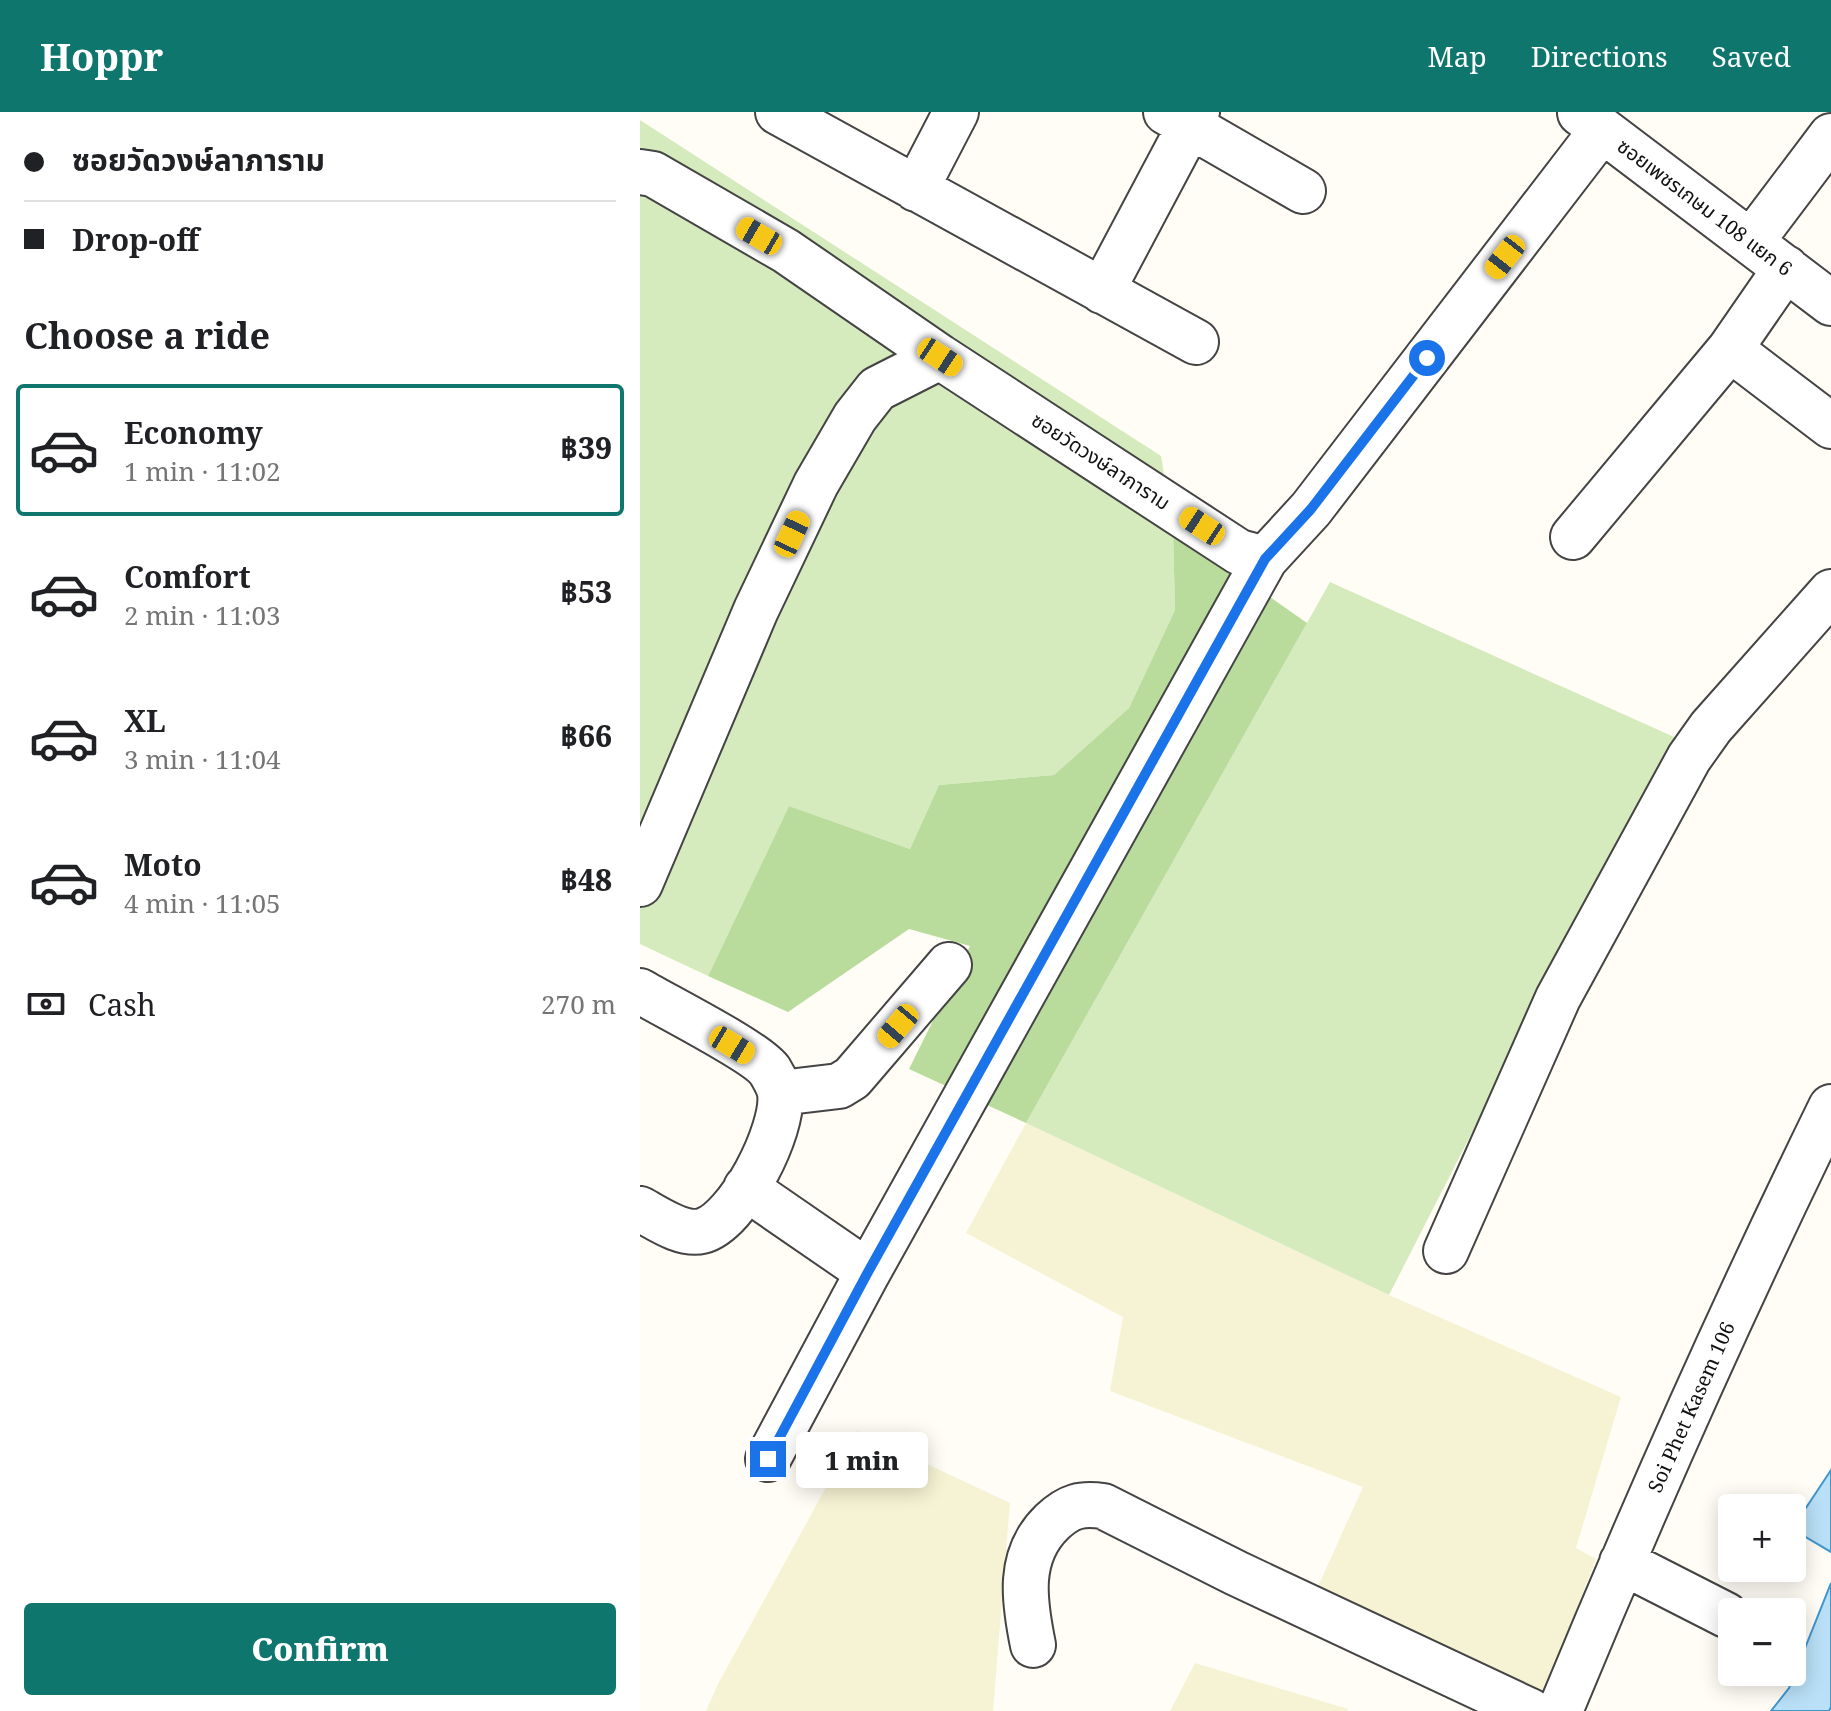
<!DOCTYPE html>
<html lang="en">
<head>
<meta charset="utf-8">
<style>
	:root { --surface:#fff; --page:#f6f6f6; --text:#202124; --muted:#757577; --line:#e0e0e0; --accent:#0f766e }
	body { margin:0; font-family:"Noto Serif","Noto Sans Thai",serif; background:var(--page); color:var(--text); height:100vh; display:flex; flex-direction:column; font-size:30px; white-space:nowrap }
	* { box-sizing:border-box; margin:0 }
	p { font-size:26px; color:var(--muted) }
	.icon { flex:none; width:44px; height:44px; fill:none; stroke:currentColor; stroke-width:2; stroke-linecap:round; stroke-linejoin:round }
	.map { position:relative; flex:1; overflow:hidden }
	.drawer { display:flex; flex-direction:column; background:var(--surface); width:640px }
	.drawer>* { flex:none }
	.top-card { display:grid; align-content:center; height:176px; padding:0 24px; background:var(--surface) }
	.controls { position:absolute; left:1078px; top:1382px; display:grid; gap:16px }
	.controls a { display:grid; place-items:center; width:88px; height:88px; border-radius:8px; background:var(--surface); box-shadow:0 4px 20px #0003; font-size:40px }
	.end { position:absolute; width:36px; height:36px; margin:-18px; border:10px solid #1a73e8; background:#fff; box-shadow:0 0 0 4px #fff }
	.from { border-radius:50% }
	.bubble { position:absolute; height:56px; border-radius:8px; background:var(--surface); box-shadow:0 4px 20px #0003; font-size:26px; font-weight:800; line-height:56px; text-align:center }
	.car { position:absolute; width:24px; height:48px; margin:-24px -12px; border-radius:10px; box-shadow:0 0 6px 2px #0007; background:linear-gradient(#f5c518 24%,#345 0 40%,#f5c518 0 76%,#345 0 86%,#f5c518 0) }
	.top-card b { display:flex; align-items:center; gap:28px; height:76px; font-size:30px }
	.top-card b+b { border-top:2px solid var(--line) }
	.top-card i { width:20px; height:20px; background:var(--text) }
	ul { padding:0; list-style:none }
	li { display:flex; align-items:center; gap:24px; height:132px; margin:0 16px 12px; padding:0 8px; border:4px solid transparent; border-radius:8px }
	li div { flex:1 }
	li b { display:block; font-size:30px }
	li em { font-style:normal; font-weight:800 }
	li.on { border-color:var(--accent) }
	li>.icon { width:72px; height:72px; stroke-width:1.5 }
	h2 { padding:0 24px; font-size:36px; line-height:96px }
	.pay { display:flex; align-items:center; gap:20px; height:88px; padding:0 24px; font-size:30px }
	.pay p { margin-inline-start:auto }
	.button { display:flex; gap:16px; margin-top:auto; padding:16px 24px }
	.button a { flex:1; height:92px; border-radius:8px; background:var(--accent); color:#fff; font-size:32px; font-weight:800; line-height:92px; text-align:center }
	header { display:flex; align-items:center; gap:48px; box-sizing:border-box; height:112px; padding:0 40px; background:var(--accent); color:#fff }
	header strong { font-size:38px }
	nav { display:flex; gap:44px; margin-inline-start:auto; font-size:28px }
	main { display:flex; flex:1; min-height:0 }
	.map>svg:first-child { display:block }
</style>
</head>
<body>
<header>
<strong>Hoppr</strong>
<nav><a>Map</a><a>Directions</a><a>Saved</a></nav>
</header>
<main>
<section class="drawer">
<div class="top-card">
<b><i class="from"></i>ซอยวัดวงษ์ลาภาราม</b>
<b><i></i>Drop-off</b>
</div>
<h2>Choose a ride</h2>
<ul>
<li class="on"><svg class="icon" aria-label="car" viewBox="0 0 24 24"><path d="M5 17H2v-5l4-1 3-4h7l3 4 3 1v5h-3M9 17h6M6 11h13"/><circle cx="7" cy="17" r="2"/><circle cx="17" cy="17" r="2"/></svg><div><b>Economy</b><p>1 min · 11:02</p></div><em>฿39</em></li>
<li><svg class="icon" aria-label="car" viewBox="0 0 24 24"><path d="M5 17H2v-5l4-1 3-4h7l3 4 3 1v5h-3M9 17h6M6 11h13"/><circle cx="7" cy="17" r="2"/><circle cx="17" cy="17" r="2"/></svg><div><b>Comfort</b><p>2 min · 11:03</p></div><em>฿53</em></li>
<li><svg class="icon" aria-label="car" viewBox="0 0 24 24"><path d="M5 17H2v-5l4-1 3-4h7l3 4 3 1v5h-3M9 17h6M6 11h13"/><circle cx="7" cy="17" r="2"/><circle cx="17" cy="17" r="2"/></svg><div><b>XL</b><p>3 min · 11:04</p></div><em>฿66</em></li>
<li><svg class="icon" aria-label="car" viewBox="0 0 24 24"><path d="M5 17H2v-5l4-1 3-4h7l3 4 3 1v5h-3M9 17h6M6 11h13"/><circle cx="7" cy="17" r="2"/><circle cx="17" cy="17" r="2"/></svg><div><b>Moto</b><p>4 min · 11:05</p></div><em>฿48</em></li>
</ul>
<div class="pay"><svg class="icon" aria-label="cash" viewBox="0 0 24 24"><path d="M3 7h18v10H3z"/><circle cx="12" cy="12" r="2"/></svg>Cash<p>270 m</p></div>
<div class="button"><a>Confirm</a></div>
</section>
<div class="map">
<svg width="1191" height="1599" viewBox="0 0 1191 1599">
	<rect width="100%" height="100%" fill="#fffdf5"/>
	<!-- farmland -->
	<path fill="#f6f3d4" d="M386 1011 749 1183 981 1285 936 1436 956 1447 902 1587 675 1481 723 1375 470 1279 483 1205 326 1121Z
		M217 1319 370 1391 353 1599H66L78 1572Z
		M555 1551 708 1597 707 1599H530Z"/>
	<!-- green -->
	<path fill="#d5ebbd" d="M0 8 521 344 533 417 535 498 489 596 414 663 299 673 270 737 149 694 68 864 0 832Z
		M690 470 1034 625 749 1183 386 1011Z"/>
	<!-- forest -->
	<path fill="#b9dc9c" d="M533 417 667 511 386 1011 269 957 330 834 269 817 148 900 68 864 149 694 270 737 299 673 414 663 489 596 535 498Z"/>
	<!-- water -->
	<path fill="#b9e0f7" stroke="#3f96cf" stroke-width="2" d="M1191 1358V1440L1152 1417Z
		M1191 1471V1595L1189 1599H1131L1149 1576Z"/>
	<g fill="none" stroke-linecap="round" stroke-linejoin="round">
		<defs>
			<path id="minor" d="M138 0 556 230
				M526 0 663 79
				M940 1 1191 191
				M0 60 13 62 146 139 300 245 599 440 625 447 671 397 962 18
				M276 77 316 0
				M1111 130 1191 24
				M462 179 557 0
				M1090 237 1191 314
				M933 425 1090 237 1146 156
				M0 772 116 498 176 372 215 305 237 277 300 245
				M0 879C25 894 117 940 130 959 133 964 139 975 140 981 145 1017 98 1110 62 1119 42 1124 17 1106 0 1097
				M140 981 199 974 212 966 309 853
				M106 1076 228 1160 625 447
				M806 1139 918 886 1049 646 1071 615 1191 480
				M128 1347 228 1160
				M982 1450 1086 1503
				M393 1533C384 1489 377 1444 412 1410 429 1394 441 1391 463 1394L596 1461 890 1599
				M920 1599C1004 1395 1094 1193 1191 995"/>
		</defs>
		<!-- minor casing -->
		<use href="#minor" stroke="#444" stroke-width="48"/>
		<!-- minor -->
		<use href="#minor" stroke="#fff" stroke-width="44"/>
	</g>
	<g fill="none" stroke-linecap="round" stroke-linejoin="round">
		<!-- route -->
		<path stroke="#1a73e8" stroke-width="10" d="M128 1347 228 1160 625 447 671 397 787 246"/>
	</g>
	<g text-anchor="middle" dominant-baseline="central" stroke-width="8" stroke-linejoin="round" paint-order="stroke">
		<!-- street labels -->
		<g font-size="20" fill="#111" stroke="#fff">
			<text transform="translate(1065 95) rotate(37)">ซอยเพชรเกษม 108 แยก 6</text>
			<text transform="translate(461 349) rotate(33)">ซอยวัดวงษ์ลาภาราม</text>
			<text transform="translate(1051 1295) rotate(-66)">Soi Phet Kasem 106</text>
		</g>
	</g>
</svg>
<div class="controls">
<a>+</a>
<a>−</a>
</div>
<i class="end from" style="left:787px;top:246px"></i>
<i class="end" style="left:128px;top:1347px"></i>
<div class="bubble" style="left:156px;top:1320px;width:132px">1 min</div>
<i class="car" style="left:119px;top:124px;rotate:300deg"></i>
<i class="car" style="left:865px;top:145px;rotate:218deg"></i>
<i class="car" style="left:300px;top:245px;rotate:123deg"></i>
<i class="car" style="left:562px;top:414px;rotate:303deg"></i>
<i class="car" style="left:152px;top:422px;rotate:25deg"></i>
<i class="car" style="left:258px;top:914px;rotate:220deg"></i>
<i class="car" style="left:92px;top:933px;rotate:121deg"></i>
</div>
</main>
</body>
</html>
